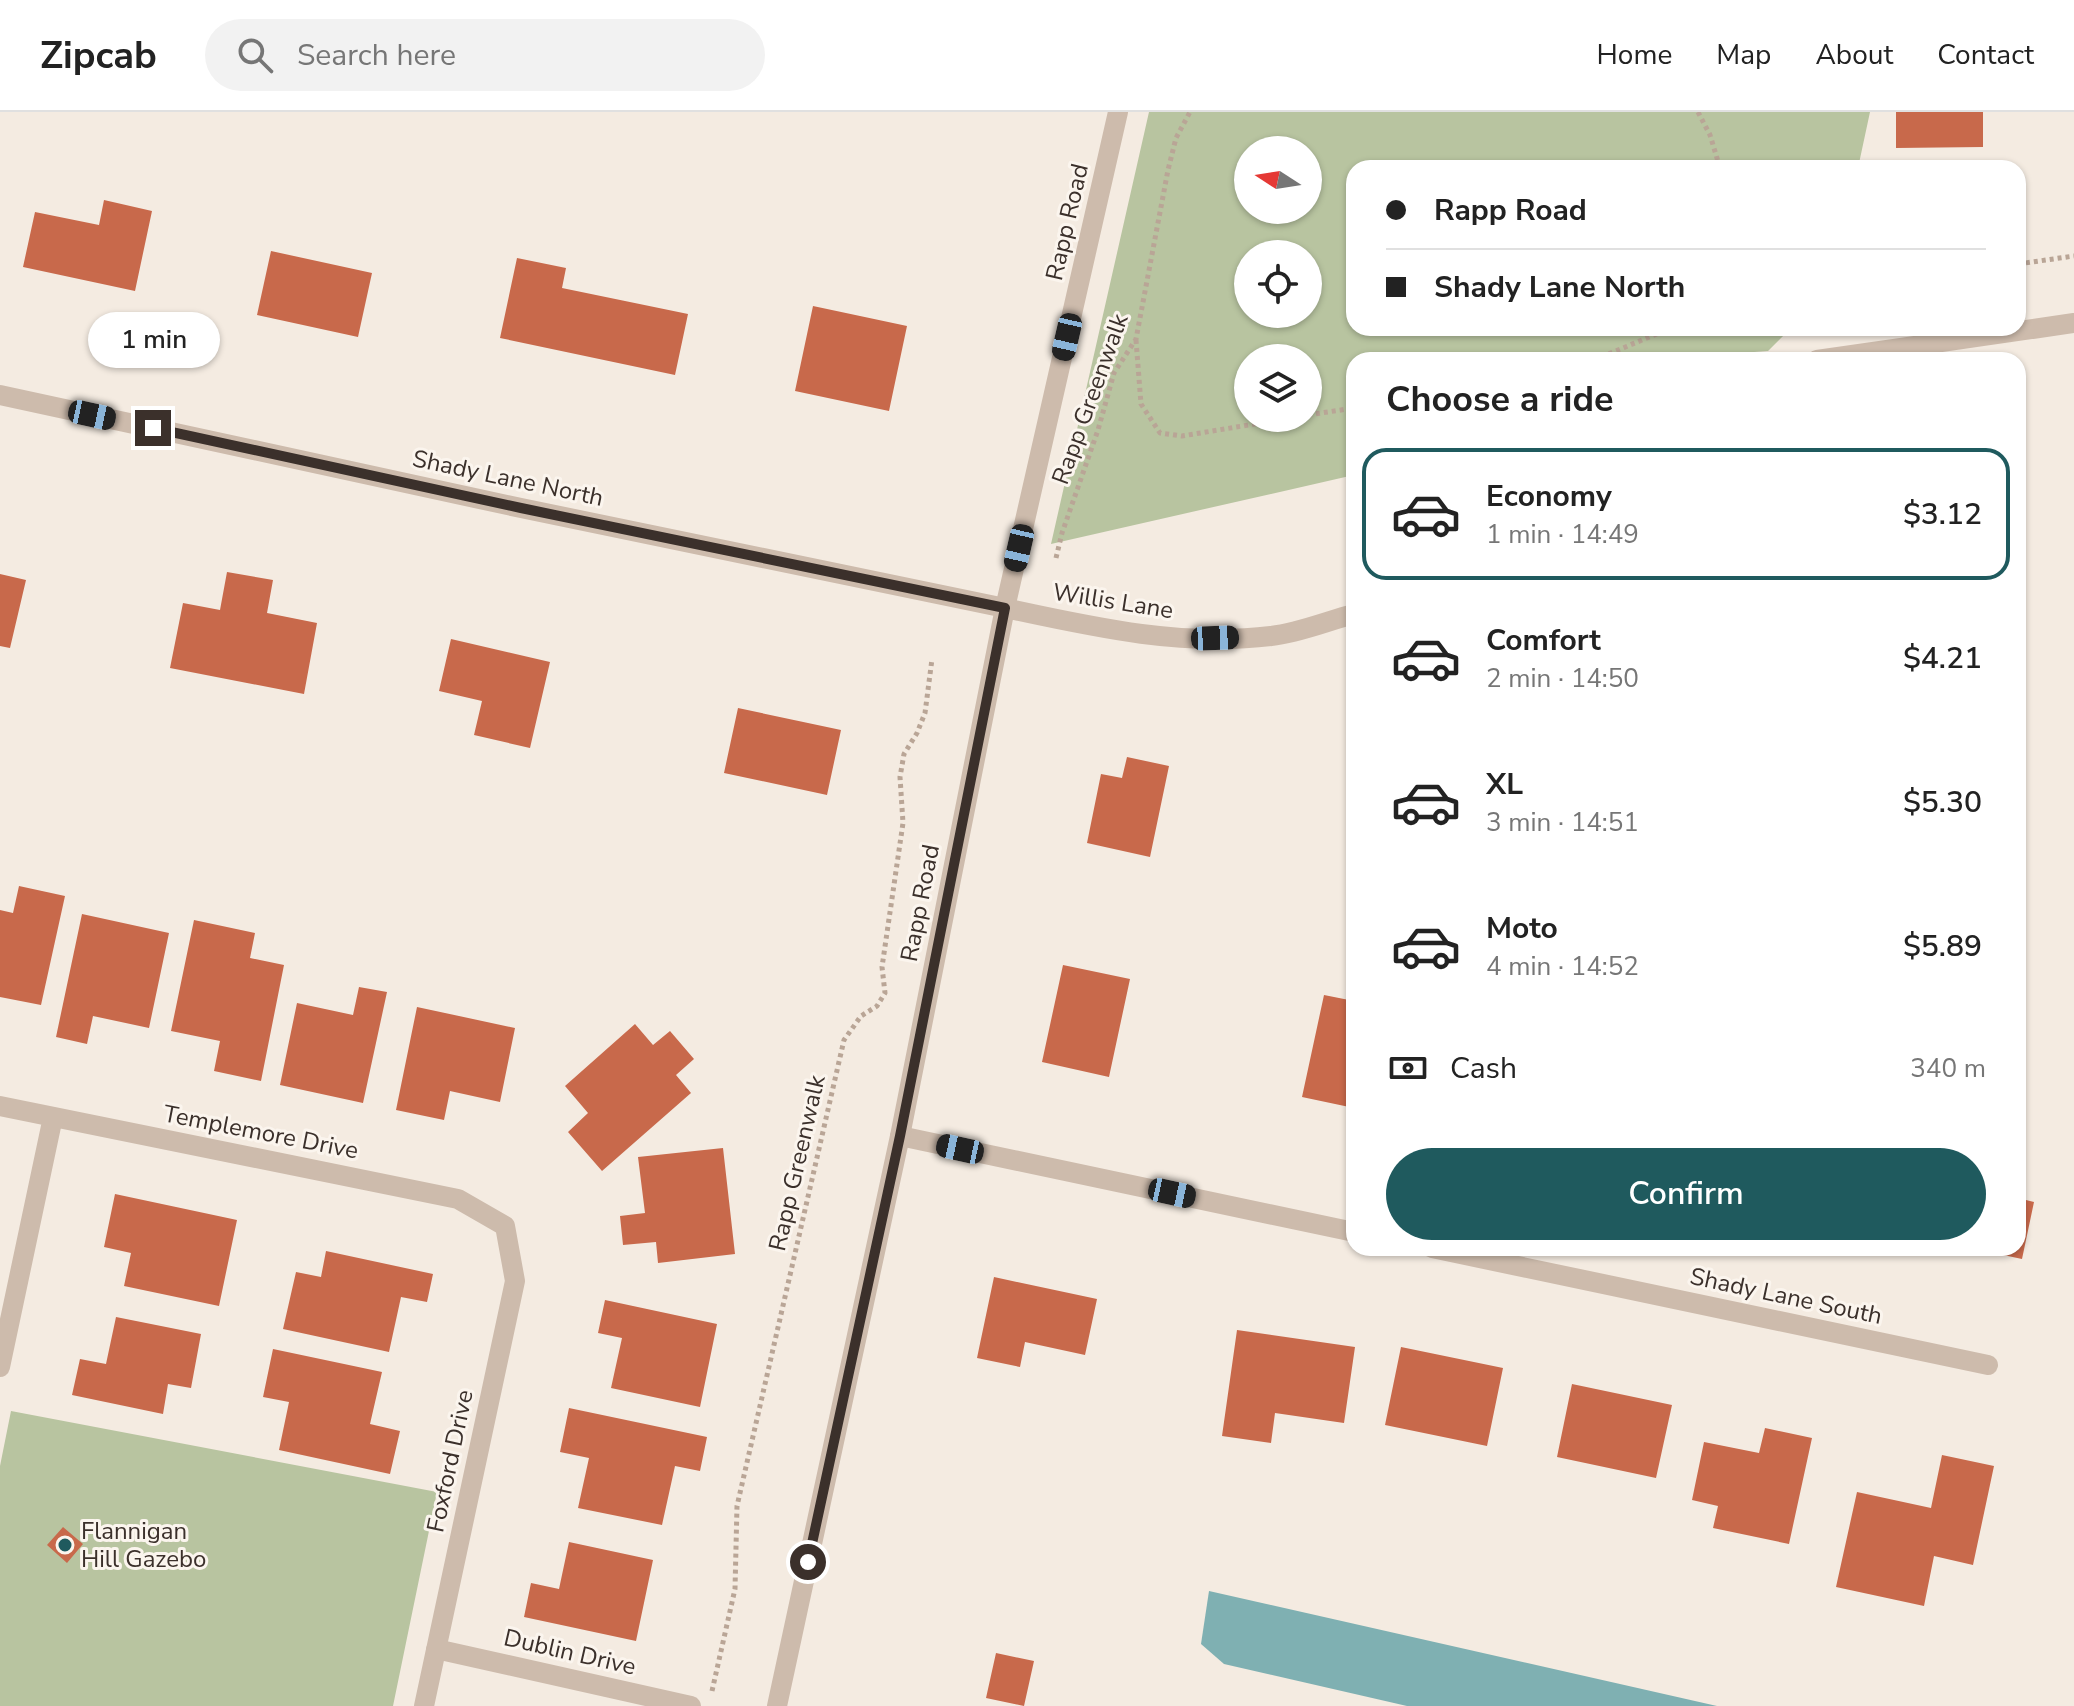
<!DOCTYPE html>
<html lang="en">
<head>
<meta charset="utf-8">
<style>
	:root { --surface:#fff; --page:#f2f2f2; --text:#222; --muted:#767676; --line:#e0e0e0; --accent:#1f5a5e }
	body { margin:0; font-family:"Nunito Sans",sans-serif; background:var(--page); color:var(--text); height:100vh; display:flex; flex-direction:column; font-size:30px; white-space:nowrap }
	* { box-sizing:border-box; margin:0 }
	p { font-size:26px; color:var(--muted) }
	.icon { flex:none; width:44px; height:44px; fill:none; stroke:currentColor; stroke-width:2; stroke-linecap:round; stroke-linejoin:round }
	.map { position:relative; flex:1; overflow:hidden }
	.sheet { position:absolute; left:1346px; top:240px; width:680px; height:904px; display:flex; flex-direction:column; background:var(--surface); border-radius:24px; box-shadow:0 2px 6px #0004 }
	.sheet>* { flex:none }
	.hud { position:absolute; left:1346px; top:48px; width:680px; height:176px; border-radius:24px; box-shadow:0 2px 6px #0004; display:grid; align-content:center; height:176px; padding:0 40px; background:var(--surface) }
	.needle { width:52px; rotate:282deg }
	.fabs { position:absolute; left:1234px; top:24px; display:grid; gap:16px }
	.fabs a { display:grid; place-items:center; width:88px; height:88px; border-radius:50%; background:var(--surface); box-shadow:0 2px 6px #0004; font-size:40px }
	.end { position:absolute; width:36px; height:36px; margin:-18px; border:10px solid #3b302b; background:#fff; box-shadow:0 0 0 4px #fff }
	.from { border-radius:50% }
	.bubble { position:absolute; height:56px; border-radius:28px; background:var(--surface); box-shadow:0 2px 6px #0004; font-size:26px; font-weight:600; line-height:56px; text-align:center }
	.car { position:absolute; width:24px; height:48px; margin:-24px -12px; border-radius:10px; box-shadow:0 0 6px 2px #0007; background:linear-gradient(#222 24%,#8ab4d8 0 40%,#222 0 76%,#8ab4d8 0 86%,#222 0) }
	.hud b { display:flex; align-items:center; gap:28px; height:76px; font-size:30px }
	.hud b+b { border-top:2px solid var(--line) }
	.hud i { width:20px; height:20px; background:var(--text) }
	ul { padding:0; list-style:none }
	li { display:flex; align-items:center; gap:24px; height:132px; margin:0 16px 12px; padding:0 24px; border:4px solid transparent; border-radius:24px }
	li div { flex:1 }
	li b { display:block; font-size:30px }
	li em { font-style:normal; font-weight:600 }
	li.selected { border-color:var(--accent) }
	li>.icon { width:72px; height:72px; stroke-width:1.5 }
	h2 { padding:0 40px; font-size:36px; line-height:96px }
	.pay { display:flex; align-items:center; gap:20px; height:88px; padding:0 40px; font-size:30px }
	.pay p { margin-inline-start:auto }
	.action { display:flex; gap:16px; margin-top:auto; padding:16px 40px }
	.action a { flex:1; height:92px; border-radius:48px; background:var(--accent); color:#fff; font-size:32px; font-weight:600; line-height:92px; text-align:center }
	header { display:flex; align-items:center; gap:48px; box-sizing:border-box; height:112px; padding:0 40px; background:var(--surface); border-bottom:2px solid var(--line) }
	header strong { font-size:38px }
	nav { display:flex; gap:44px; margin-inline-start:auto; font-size:28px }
	.search { width:560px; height:72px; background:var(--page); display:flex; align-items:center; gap:20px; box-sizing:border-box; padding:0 28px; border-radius:44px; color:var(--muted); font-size:30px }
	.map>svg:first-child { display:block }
</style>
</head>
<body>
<header>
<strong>Zipcab</strong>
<div class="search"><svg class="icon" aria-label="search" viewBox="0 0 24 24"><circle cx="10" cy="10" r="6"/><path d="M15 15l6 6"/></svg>Search here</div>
<nav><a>Home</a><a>Map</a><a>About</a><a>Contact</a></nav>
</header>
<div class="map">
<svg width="2074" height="1594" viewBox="0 0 2074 1594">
	<rect width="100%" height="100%" fill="#f4ebe1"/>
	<!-- green -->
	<path fill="#b8c4a0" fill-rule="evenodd" d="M1149 0H1870L1858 56H1354V216H1791L1768 239 1685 245 1678 248H1354V363L1051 432ZM1248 38H1308V98H1248ZM1248 142H1308V202H1248ZM1248 246H1308V306H1248Z
		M11 1299 437 1380 393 1594H0V1354Z"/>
	<!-- water -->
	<path fill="#7fb0b2" d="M1209 1479 1717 1594H1407L1224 1552 1201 1532Z"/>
	<!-- building -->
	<path fill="#c8694b" d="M1896 0H1983V35L1896 36Z
		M104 88 152 99 135 179 23 155 35 100 99 113Z
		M271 139 372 161 358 225 257 203Z
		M517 146 566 156 562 176 688 202 675 263 500 226Z
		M813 194 907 214 889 299 795 279Z
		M227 460 273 468 267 501 317 511 304 582 170 556 183 491 220 498Z
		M0 462 26 468 10 536 0 534Z
		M451 527 550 550 530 636 474 623 482 589 439 579Z
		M738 596 841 618 827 683 724 661Z
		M1127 645 1169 654 1150 745 1087 731 1101 662 1122 666Z
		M19 774 65 784 41 893 0 885V798L13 801Z
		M82 802 169 821 149 916 93 904 87 932 56 925Z
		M194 808 255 821 250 846 284 853 261 969 214 959 220 929 171 919Z
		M1063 853 1130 867 1109 965 1042 950Z
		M359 875 387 880 363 991 280 973 297 891 353 903Z
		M1324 883 1354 889V996L1302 985Z
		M417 895 515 916 500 990 450 979 444 1008 396 998Z
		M635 912 653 933 670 919 694 947 676 963 691 981 602 1059 568 1020 588 1001 565 974Z
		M723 1036 735 1142 658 1151 656 1130 623 1133 620 1104 645 1101 638 1045Z
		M115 1082 237 1108 219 1194 124 1174 131 1141 104 1135Z
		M2018 1086 2034 1090 2022 1147 1975 1137 2018 1136Z
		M326 1139 433 1162 427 1190 401 1185 389 1240 283 1217 296 1160 321 1165Z
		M994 1165 1097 1187 1085 1243 1025 1230 1020 1255 977 1246Z
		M605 1188 717 1212 700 1295 611 1276 622 1226 598 1221Z
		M116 1205 201 1222 191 1276 168 1272 163 1302 72 1283 80 1247 106 1252Z
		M1237 1218 1355 1235 1344 1311 1275 1301 1271 1331 1222 1324Z
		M1401 1235 1503 1256 1487 1334 1385 1313Z
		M273 1237 382 1260 370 1312 400 1319 390 1362 279 1338 289 1290 263 1285Z
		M1572 1272 1672 1293 1656 1366 1557 1345Z
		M569 1296 707 1325 700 1359 675 1354 662 1413 578 1396 589 1346 560 1340Z
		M1765 1316 1812 1326 1789 1432 1713 1416 1718 1394 1692 1388 1704 1330 1759 1341Z
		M1942 1343 1994 1354 1973 1453 1934 1444 1924 1494 1836 1475 1857 1380 1931 1396Z
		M63 1415 83 1432 67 1451 47 1433Z
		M569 1430 653 1448 636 1529 524 1505 531 1471 559 1477Z
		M996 1541 1034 1549 1024 1594 986 1586Z"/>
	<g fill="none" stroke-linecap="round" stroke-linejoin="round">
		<!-- path -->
		<path stroke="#b9a596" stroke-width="5" stroke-dasharray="4 4" stroke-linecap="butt" d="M1698 0 1710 23 1720 56
			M2018 152 2074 144
			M1136 228 1141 292 1160 321 1182 324 1291 306
			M1594 248 1671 216
			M1308 303 1354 296
			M1056 446 1062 421 1098 318 1114 261 1136 227 1168 58 1176 26 1190 0
			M712 1579 735 1477 737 1394 844 928 861 904 877 894 885 881 882 855 903 711 900 665 904 642 917 621 925 601 932 547"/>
		<!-- minor -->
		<path stroke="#cdbbac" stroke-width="20" d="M0 283 521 396 1005 496
			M0 994 458 1087 505 1114 515 1169 424 1594
			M900 1024 1354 1120
			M1432 1136 1988 1253
			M0 1255 53 1005
			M436 1537 691 1594"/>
		<!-- tertiary -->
		<path stroke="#cdbbac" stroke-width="20" d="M1817 248 2074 211
			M1005 496C1093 515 1181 535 1271 524 1299 521 1327 509 1354 502
			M777 1594 900 1024 1005 496 1118 0"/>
	</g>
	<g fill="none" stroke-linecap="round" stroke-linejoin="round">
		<!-- route -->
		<path stroke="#3b302b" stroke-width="10" d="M153 316 521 396 1005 496 900 1024 808 1450"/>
	</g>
	<!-- markers -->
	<circle fill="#1f5a5e" stroke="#fbf5ee" stroke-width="3" cx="65" cy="1433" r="8"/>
	<g text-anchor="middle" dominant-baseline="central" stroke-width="6" stroke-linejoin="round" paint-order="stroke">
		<!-- street labels -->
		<g font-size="24" fill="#3b302b" stroke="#fbf5ee">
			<text transform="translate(1067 110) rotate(-77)">Rapp Road</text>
			<text transform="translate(1090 287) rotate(-70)">Rapp Greenwalk</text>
			<text transform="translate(508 366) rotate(12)">Shady Lane North</text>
			<text transform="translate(1113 489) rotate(9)">Willis Lane</text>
			<text transform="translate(920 791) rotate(-79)">Rapp Road</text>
			<text transform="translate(261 1020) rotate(11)">Templemore Drive</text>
			<text transform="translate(797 1051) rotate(-77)">Rapp Greenwalk</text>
			<text transform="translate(1786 1184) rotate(12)">Shady Lane South</text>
			<text transform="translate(450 1349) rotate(-78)">Foxford Drive</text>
			<text transform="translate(570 1540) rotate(13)">Dublin Drive</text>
		</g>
		<!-- poi labels -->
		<g font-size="24" fill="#3b302b" stroke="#fbf5ee" text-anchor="start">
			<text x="81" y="1419">Flannigan<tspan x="81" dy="28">Hill Gazebo</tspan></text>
		</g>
	</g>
</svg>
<div class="fabs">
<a><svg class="needle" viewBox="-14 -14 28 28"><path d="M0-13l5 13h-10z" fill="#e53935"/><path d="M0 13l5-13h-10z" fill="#767676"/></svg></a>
<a><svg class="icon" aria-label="locate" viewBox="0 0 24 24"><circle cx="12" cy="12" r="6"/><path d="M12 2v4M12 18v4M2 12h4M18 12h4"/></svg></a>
<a><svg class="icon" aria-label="layers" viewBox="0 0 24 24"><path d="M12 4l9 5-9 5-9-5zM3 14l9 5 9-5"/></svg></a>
</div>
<i class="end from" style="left:808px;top:1450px"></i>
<i class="end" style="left:153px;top:316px"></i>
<div class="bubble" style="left:88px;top:200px;width:132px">1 min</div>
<i class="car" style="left:1067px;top:225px;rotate:193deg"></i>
<i class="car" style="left:92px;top:303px;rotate:102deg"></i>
<i class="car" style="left:1019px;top:436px;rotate:193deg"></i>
<i class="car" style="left:1215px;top:526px;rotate:88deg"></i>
<i class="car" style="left:960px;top:1037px;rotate:282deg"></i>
<i class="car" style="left:1172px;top:1081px;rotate:102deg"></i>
<div class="hud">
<b><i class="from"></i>Rapp Road</b>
<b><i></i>Shady Lane North</b>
</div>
<section class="sheet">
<h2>Choose a ride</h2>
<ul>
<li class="selected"><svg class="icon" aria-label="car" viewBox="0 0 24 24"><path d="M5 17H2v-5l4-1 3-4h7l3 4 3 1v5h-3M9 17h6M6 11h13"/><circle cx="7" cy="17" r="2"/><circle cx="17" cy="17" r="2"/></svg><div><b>Economy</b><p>1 min · 14:49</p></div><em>$3.12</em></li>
<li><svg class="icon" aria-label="car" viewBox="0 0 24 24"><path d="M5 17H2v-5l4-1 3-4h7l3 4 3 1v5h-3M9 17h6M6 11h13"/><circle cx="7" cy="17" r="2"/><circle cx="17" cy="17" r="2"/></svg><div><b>Comfort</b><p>2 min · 14:50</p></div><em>$4.21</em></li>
<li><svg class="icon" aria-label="car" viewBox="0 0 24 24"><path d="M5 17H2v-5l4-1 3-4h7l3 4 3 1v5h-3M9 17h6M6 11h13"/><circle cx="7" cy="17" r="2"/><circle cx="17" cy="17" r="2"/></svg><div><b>XL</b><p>3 min · 14:51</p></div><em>$5.30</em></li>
<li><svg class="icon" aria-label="car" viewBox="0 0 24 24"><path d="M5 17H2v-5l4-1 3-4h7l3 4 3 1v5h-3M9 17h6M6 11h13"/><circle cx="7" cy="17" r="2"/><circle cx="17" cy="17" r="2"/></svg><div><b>Moto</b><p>4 min · 14:52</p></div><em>$5.89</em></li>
</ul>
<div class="pay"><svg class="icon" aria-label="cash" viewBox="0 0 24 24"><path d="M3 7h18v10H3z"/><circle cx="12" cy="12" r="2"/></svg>Cash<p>340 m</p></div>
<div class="action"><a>Confirm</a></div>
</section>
</div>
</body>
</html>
